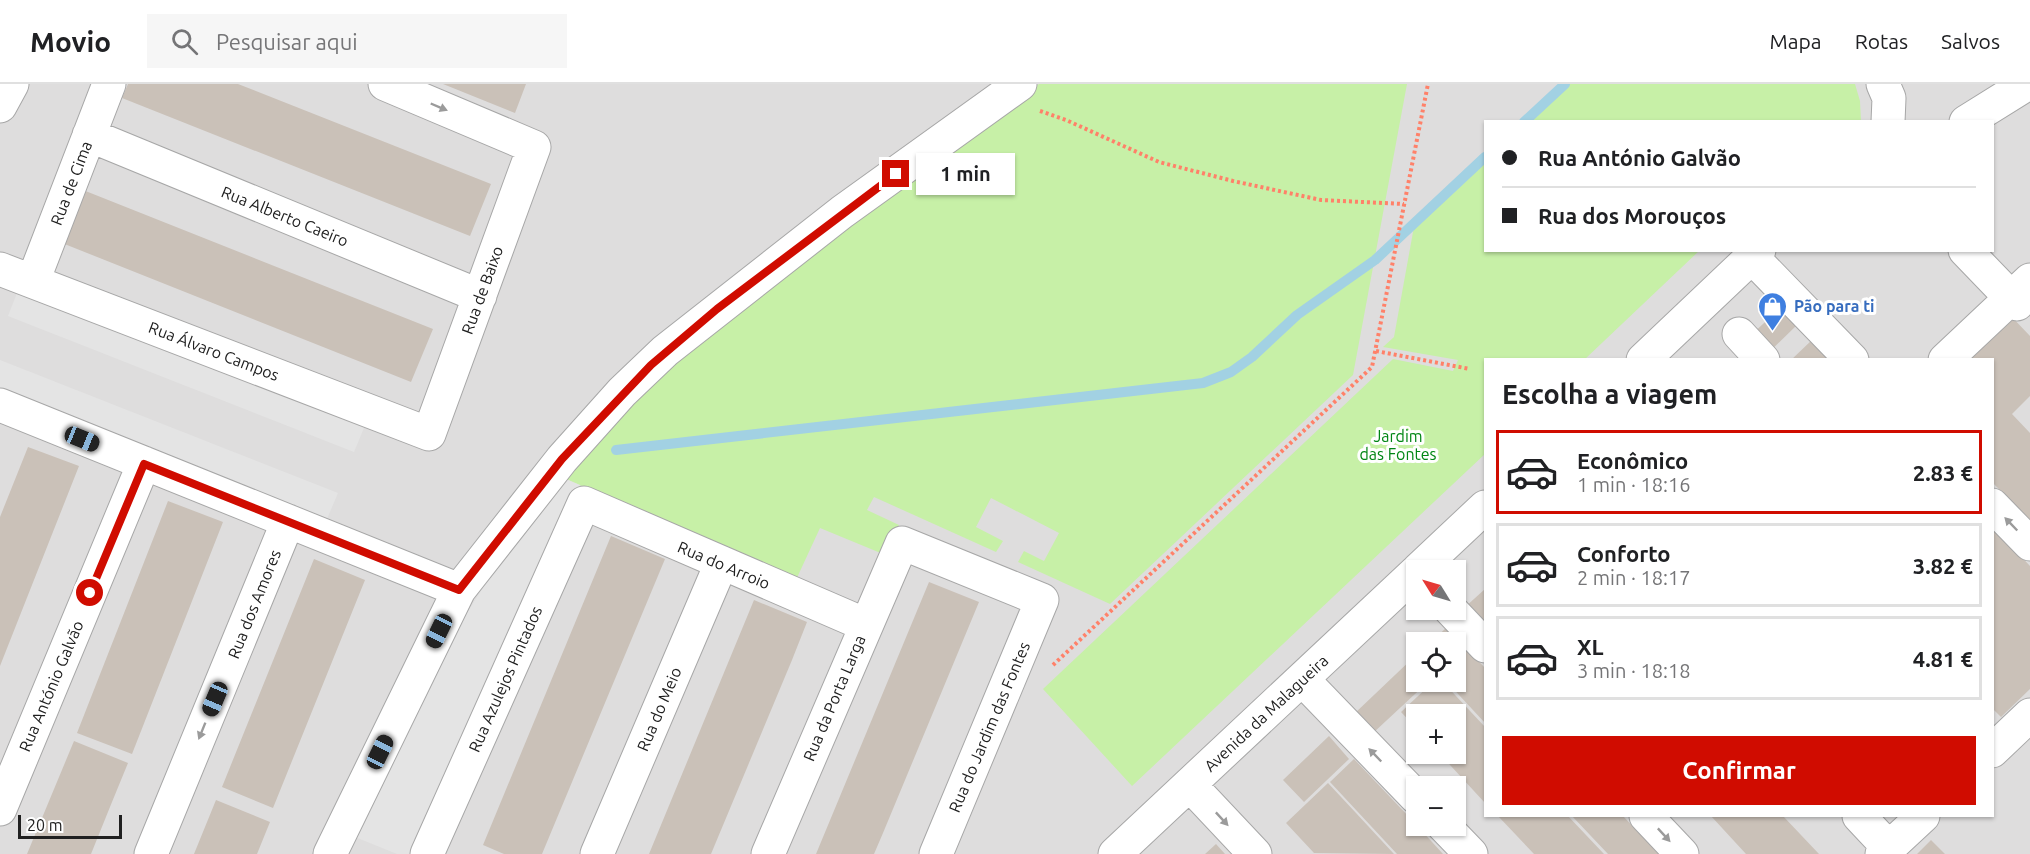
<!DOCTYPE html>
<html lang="pt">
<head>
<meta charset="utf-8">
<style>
	:root { --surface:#fff; --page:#f6f6f6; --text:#202124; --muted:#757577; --line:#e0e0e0; --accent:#d00c00 }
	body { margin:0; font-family:Ubuntu,sans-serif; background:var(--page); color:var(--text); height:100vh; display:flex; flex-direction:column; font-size:22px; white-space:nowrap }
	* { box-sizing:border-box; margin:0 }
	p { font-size:20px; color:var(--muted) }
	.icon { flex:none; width:33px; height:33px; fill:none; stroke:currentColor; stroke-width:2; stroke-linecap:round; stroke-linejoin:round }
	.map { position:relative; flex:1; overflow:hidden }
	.side { position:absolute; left:1484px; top:274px; width:510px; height:459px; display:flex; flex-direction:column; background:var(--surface); border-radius:0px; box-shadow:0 2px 4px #0004 }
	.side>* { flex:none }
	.guide { position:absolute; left:1484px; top:36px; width:510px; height:132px; border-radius:0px; box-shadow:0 2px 4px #0004; display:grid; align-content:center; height:132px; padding:0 18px; background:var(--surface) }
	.needle { width:39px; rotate:307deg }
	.buttons { position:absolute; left:1406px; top:476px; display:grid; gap:12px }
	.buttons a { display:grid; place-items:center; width:60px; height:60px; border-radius:0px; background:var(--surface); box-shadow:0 2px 4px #0004; font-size:30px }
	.scale { position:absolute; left:18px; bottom:15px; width:104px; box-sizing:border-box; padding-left:6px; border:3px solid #202020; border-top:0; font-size:16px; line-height:21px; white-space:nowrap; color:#202020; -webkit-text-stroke:4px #fff; paint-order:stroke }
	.end { position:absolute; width:27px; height:27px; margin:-14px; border:8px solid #d00c00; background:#fff; box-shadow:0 0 0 3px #fff }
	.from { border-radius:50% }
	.bubble { position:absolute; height:42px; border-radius:0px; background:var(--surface); box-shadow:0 2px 4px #0004; font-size:20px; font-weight:700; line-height:42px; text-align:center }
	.car { position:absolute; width:18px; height:36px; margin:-18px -9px; border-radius:8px; box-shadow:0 0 4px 2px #0007; background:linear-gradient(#222 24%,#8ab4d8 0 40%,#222 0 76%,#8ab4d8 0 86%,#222 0) }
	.guide b { display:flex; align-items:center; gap:21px; height:57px; font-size:22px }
	.guide b+b { border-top:2px solid var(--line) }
	.guide i { width:15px; height:15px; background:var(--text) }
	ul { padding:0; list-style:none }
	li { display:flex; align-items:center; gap:18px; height:84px; margin:0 12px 9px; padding:0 6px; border:3px solid var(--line); border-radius:0px }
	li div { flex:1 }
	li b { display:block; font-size:22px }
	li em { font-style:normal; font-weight:700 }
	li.selected { border-color:var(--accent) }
	li>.icon { width:54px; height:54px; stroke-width:1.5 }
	h2 { padding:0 18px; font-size:27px; line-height:72px }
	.primary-button { display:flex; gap:12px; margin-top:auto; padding:12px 18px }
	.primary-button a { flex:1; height:69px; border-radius:0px; background:var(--accent); color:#fff; font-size:24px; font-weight:700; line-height:69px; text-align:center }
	header { display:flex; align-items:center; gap:36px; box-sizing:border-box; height:84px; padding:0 30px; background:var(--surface); border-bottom:2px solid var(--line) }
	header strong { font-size:28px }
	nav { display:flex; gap:33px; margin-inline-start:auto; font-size:21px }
	.search { width:420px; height:54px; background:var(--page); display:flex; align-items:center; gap:15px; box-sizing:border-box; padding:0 21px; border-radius:0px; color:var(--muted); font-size:22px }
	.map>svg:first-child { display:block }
</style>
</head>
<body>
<header>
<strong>Movio</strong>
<div class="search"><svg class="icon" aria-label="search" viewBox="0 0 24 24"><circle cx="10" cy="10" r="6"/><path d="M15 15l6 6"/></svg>Pesquisar aqui</div>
<nav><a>Mapa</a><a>Rotas</a><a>Salvos</a></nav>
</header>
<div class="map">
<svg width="2030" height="770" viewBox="0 0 2030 770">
	<rect width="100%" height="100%" fill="#f2eee6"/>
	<!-- residential -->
	<path fill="#dedddd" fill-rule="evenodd" d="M0 0H2030V770H0ZM1485 38H1992V166H1485ZM1485 276H1992V732H1485ZM1416 486H1455V525H1416ZM1416 558H1455V597H1416ZM1416 630H1455V669H1416ZM1416 702H1455V741H1416Z"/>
	<!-- grass -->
	<path fill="#c7f0a7" d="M1039 0H1407L1353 291 1110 520 1018 478 1024 467 1044 477 1059 449 991 414 976 443 1003 457 996 468 874 413 867 426 899 441 883 470 820 444 795 498 566 395 655 295 859 132Z
		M1565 0H1855L1860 17 1861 38 1524 37Z
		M1485 73V166L1699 167 1584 276H1485V370L1132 702 1043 605 1393 275 1453 287 1458 276 1383 263 1394 253 1415 137Z"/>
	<!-- parking -->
	<path fill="#e4e4e4" d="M19 204 366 339 354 368 8 232Z
		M0 276 338 409 326 437 0 309Z
		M566 395 580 401 422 770H397L355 753 452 553 484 502Z"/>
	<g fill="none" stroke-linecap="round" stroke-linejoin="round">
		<!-- stream -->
		<path stroke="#a2d1e3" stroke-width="10" d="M1524 38 1565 0
			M616 366 1203 299 1231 288 1252 273 1297 231 1375 176 1485 73"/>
	</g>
	<!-- building -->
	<path fill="#cac1b8" d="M128 0H238L491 100 470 152 122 14Z
		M443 0H526L515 29Z
		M83 106 433 245 411 298 62 159Z
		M1782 222 1798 240 1765 272 1748 254Z
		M2009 230 2030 252V312L2012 330 2030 349V437L1992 398V276H1960Z
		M1813 255 1833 276H1791Z
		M28 363 79 382 0 582V433Z
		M168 417 223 438 132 670 77 649Z
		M1992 442 2030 482V605L2001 633 1992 624Z
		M611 452 665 475 542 770H504L483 761Z
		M314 475 365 496 273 724 222 703Z
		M929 498 979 518 883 749 874 770H816Z
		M1485 505V546L1464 524Z
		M754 516 807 538 792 576 711 770H649Z
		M1446 544 1465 565 1455 574V558H1431Z
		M1468 566 1485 584V639L1446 597H1455V577Z
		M1416 571V597H1429L1372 650 1354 630Z
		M1434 597H1442L1485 643V719L1439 669H1455V630H1416V644L1401 628Z
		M1329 652 1349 675 1304 718 1283 696Z
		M74 657 128 679 112 718 91 770H27Z
		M1354 675 1411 735 1443 770H1397L1330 698Z
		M1328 699 1356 729 1394 770 1314 769 1286 739Z
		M216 716 270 738 257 770H194Z
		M1498 732H1568L1604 770H1534Z
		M1572 732H1623L1659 770H1608Z
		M1711 732H1783L1819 770H1746Z
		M1931 756 1945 770H1917Z
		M1216 760 1225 770H1205Z"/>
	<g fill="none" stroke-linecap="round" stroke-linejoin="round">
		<defs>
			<path id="minor" d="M1883 0 1889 14 1888 38
				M0 22 12 0
				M1966 38 2027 0
				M89 51 480 212
				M1965 166 2017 220
				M1752 173 1852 276
				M0 185 429 350 534 63 385 0
				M33 197 109 0
				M1739 250 1763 276
				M1643 276 1759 166
				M1945 276 2030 196
				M0 321 459 506
				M1992 421 2030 460
				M1418 486 1485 423
				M1450 525 1485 562
				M1302 595 1416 713
				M1992 667 2030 631
				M1190 701 1255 770
				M0 725 144 379
				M1646 732 1682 770
				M1859 732 1889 764
				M1443 741 1471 770
				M151 770 288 437
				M330 770 459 506 562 375 622 308 665 267 842 128 1020 0
				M427 770 584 419 866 541
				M597 770 721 480
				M768 770 902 459 1042 516 936 770
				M1115 770 1416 488
				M1882 770 1923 732"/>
		</defs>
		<!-- minor casing -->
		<use href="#minor" stroke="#a7a7a7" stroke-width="35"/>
		<!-- path -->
		<path stroke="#ff8169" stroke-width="4" stroke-dasharray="3 3" stroke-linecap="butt" d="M1040 27 1066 36 1159 78 1233 97 1321 116 1404 120
			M1376 267 1470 285
			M1053 581 1372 283 1428 0"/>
		<!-- minor -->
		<use href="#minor" stroke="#fff" stroke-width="33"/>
	</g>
	<!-- one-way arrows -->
	<defs><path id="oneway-solid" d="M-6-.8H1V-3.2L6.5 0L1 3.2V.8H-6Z" transform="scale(1.5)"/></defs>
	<g fill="#9b9b9b">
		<use href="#oneway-solid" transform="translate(439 23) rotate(23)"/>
		<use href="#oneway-solid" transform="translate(2011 440) rotate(-134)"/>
		<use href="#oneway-solid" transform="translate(202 647) rotate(112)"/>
		<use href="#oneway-solid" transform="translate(1375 671) rotate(-134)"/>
		<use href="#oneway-solid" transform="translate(1222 735) rotate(47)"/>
		<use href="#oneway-solid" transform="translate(1664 751) rotate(47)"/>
	</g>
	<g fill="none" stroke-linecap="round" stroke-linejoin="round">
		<!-- route -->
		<path stroke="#d00c00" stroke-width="8" d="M90 509 144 380 459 506 562 375 651 281 717 225 896 90"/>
	</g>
	<!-- icons -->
	<defs>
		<symbol id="shop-pin" viewBox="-11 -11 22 30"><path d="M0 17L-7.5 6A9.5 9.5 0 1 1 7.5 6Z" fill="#3f7fe0" stroke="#fff"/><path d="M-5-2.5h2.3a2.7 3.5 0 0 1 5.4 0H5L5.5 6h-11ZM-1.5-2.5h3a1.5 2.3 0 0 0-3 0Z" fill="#fff"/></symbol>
	</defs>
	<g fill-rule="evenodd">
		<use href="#shop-pin" x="1756" y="206" width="33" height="45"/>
	</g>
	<g text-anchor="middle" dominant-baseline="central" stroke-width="6" stroke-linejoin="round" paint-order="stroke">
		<!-- street labels -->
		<g font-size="16" fill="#202020" stroke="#fff">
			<text transform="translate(71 99) rotate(-69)">Rua de Cima</text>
			<text transform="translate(285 132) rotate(22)">Rua Alberto Caeiro</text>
			<text transform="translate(482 206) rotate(-70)">Rua de Baixo</text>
			<text transform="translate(214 267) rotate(21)">Rua Álvaro Campos</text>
			<text transform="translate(724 481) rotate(23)">Rua do Arroio</text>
			<text transform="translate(254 520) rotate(-68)">Rua dos Amores</text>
			<text transform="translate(505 595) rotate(-66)">Rua Azulejos Pintados</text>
			<text transform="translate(51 602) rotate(-67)">Rua António Galvão</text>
			<text transform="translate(834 614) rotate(-67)">Rua da Porta Larga</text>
			<text transform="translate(659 625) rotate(-67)">Rua do Meio</text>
			<text transform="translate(1266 629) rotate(-43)">Avenida da Malagueira</text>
			<text transform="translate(989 643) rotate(-67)">Rua do Jardim das Fontes</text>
		</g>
		<!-- shop labels -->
		<g font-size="16" font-weight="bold" fill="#366cbe" stroke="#fff" text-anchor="start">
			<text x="1794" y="222">Pão para ti</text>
		</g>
		<!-- park labels -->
		<g font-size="16" fill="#018614" stroke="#fff">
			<text x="1398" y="352">Jardim<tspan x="1398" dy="18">das Fontes</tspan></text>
		</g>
	</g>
</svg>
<div class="buttons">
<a><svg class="needle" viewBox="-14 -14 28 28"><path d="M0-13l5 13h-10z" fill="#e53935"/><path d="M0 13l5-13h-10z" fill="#757577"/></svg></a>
<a><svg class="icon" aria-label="locate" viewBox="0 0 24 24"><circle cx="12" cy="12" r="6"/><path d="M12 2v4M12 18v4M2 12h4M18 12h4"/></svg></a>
<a>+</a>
<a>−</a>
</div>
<div class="scale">20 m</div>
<i class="end from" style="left:90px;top:509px"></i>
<i class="end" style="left:896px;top:90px"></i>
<div class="bubble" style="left:916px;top:69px;width:99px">1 min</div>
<i class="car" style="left:82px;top:355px;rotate:112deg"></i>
<i class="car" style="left:439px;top:547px;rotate:206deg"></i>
<i class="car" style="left:215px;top:615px;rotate:203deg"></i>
<i class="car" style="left:380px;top:668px;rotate:26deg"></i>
<div class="guide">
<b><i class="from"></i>Rua António Galvão</b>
<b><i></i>Rua dos Morouços</b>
</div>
<section class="side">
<h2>Escolha a viagem</h2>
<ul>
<li class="selected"><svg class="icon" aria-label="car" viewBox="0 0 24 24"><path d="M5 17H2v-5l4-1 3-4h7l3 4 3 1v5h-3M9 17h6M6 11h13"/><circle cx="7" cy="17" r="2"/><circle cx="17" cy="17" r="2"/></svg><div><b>Econômico</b><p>1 min · 18:16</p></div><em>2.83 €</em></li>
<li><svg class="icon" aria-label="car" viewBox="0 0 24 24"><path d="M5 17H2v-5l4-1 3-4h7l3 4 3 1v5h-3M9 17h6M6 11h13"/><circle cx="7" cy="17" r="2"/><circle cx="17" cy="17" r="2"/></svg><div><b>Conforto</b><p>2 min · 18:17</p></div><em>3.82 €</em></li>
<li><svg class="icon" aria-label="car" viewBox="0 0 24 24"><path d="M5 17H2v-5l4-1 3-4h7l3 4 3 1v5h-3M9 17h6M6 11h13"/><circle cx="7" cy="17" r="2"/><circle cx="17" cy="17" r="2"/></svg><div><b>XL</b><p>3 min · 18:18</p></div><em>4.81 €</em></li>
</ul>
<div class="primary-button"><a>Confirmar</a></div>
</section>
</div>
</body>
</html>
